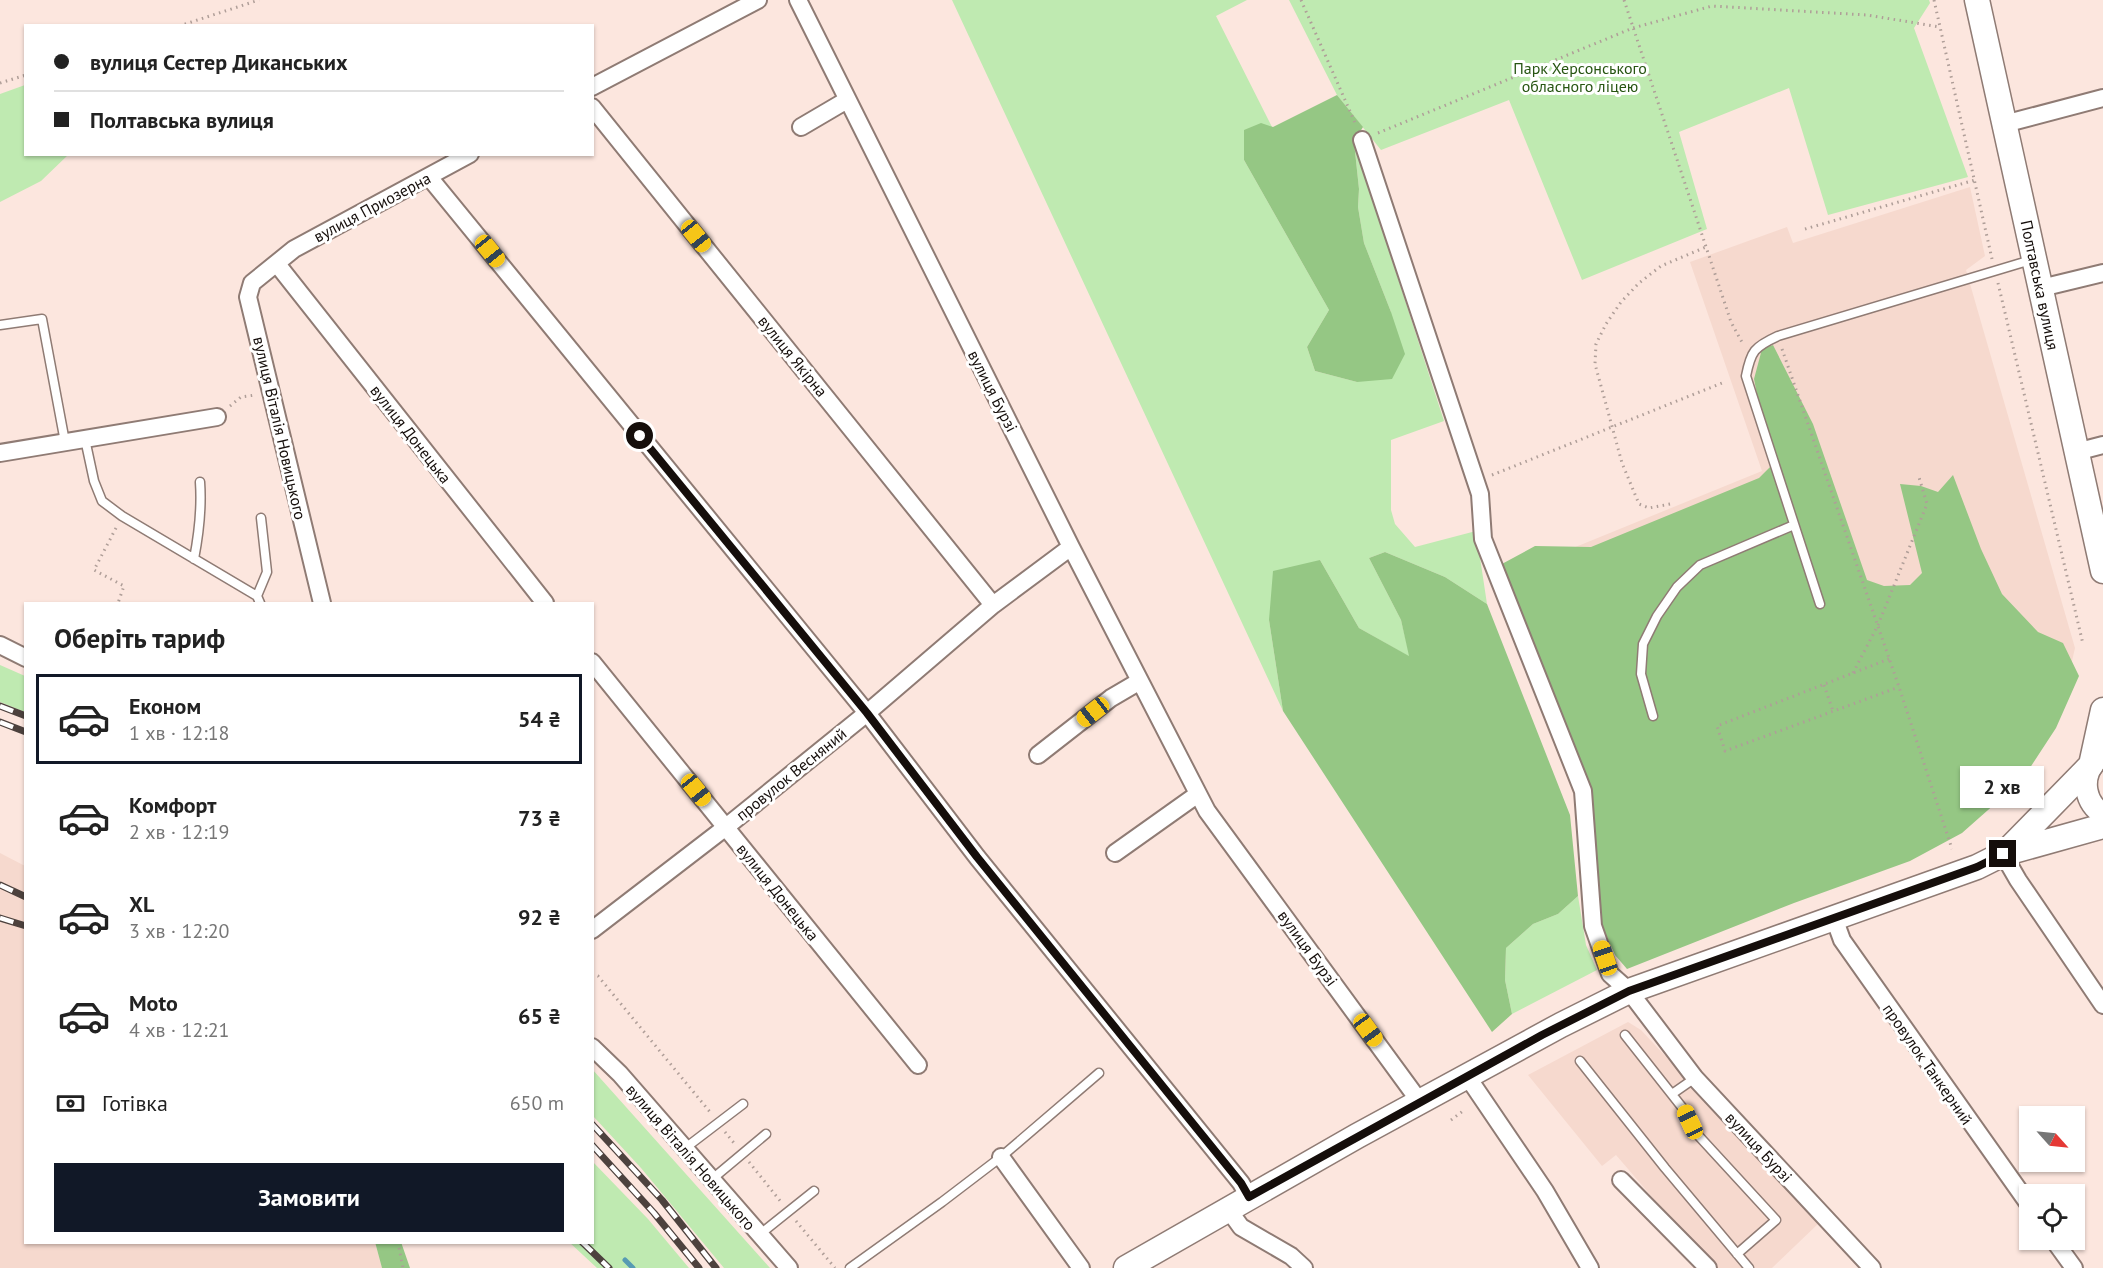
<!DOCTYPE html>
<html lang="uk">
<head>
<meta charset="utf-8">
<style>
	:root { --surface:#fff; --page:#f6f6f6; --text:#222; --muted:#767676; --line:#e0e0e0; --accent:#111827 }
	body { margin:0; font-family:"PT Sans",sans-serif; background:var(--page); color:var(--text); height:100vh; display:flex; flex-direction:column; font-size:22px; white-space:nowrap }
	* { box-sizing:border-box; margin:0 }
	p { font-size:20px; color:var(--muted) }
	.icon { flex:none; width:33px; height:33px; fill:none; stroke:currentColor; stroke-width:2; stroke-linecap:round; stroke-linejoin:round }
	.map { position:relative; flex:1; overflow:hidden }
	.side { position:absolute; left:24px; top:602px; width:570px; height:642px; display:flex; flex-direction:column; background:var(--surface); border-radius:0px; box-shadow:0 2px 4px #0004 }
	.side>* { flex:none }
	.guide { position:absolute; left:24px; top:24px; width:570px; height:132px; border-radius:0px; box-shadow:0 2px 4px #0004; display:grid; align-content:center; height:132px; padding:0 30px; background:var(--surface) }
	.needle { width:39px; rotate:117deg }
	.tools { position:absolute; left:2019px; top:1106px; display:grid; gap:12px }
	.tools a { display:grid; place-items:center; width:66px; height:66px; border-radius:0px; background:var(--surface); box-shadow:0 2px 4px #0004; font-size:30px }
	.end { position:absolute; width:27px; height:27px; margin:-14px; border:8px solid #150e0b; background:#fff; box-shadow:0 0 0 3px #fff }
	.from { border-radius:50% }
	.bubble { position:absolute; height:42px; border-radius:0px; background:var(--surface); box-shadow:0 2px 4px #0004; font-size:20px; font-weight:700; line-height:42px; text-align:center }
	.car { position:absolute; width:18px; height:36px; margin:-18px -9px; border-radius:8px; box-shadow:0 0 4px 2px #0007; background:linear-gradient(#f5c518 24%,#345 0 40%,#f5c518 0 76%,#345 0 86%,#f5c518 0) }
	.guide b { display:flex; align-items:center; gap:21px; height:57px; font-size:22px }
	.guide b+b { border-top:2px solid var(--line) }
	.guide i { width:15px; height:15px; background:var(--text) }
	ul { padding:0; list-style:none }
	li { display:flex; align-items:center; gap:18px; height:90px; margin:0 12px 9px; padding:0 18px; border:3px solid transparent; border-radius:0px }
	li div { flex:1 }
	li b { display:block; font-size:22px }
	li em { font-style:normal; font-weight:700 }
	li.selected { border-color:var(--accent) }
	li>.icon { width:54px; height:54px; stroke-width:1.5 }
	h2 { padding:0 30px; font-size:27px; line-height:72px }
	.pay { display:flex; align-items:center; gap:15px; height:66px; padding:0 30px; font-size:22px }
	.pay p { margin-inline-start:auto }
	.primary-button { display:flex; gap:12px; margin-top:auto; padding:12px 30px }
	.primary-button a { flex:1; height:69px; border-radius:0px; background:var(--accent); color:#fff; font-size:24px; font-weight:700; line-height:69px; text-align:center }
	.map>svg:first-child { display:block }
</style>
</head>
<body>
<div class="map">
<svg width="2103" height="1268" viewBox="0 0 2103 1268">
	<rect width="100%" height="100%" fill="#fce6de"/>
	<!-- built -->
	<path fill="#f6d9ce" d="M1970 187 1985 256 1966 270 2075 648 2061 709 2037 753 1993 807 1609 948 1595 786 1509 574 1762 471 1690 262 1787 227 1793 243Z
		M0 853 25 866 26 1242H375L382 1268H0Z
		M1628 1022 1641 1030 1820 1222 1772 1268H1713L1616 1155 1602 1166 1528 1075Z"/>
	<!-- green -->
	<path fill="#bfeab1" d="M952 0H1247L1216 16 1272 127 1244 160 1329 310 1307 347 1315 371 1357 382 1391 312 1364 243 1358 207 1359 189 1354 142 1444 421 1391 440V510L1395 524 1415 547 1476 531 1487 604 1445 577 1385 552 1369 558 1401 620 1410 657 1359 628 1320 560 1269 620 1283 711Z
		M1289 0H1929L1930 3 1914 28 1968 177 1828 215 1789 88 1679 132 1707 229 1582 280 1509 100 1381 150 1337 95Z
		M25 85 26 154 68 155 41 181 0 202V94Z
		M0 665 25 676V712L0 702Z
		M1578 896 1586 945 1597 970 1512 1014 1505 980 1506 948 1533 924 1558 914Z
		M592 1069 770 1268H724L641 1168 593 1116Z
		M593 1162 648 1219 689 1268H597L569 1242H592Z"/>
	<!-- forest -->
	<path fill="#95c784" d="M1337 95 1363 127 1354 142 1359 189 1358 207 1364 243 1391 312 1405 354 1392 379 1357 382 1315 371 1307 347 1329 310 1244 160V130L1261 123 1273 127Z
		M1773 345 1813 424 1867 580 1884 586 1910 585 1922 573 1900 484 1921 486 1938 492 1953 475 1981 549 2002 594 2038 632 2063 643 2079 676 2056 728 2022 780 1962 833 1910 861 1794 903 1627 969 1615 955 1598 917 1592 820 1500 565 1535 546 1591 547 1759 478 1771 466 1754 379 1762 349Z
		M1385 552 1445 577 1487 604 1570 815 1578 896 1558 914 1533 924 1506 948 1505 980 1512 1014 1492 1032 1283 711 1269 620 1273 571 1320 560 1359 628 1409 656 1401 620 1369 558Z
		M375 1242H401L410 1268H382Z"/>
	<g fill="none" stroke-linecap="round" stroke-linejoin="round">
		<!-- stream -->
		<path stroke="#579bb3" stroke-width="5" d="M625 1260 633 1268"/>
		<defs>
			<path id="service" d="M0 325 42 319 65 442
				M85 439 94 481 102 501 122 516 257 596 260 603
				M194 559C199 533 202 509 200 482
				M257 596 267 572 261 518
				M1820 604 1746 376C1751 351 1754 347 1778 336L2031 260
				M1653 716 1641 674 1643 644 1657 616 1677 587 1700 565 1794 525
				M1625 1035 1685 1111 1696 1133 1776 1220 1737 1254
				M1580 1061 1665 1168 1749 1268
				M1672 1094 1695 1078
				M684 1149 743 1104
				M711 1180 766 1134
				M759 1235 814 1191
				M850 1268 942 1202 1001 1157 1099 1073"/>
			<path id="minor" d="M798 0 1071 547 1207 811 1420 1102
				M592 87 758 0
				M592 107 993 605
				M2004 124 2103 98
				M801 127 847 100
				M1362 140 1480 494 1483 539 1583 791 1593 926 1610 974 1629 991 1695 1078 1872 1268
				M429 177 867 713 977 857 1241 1183 1249 1197
				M277 264 545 603
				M2041 288 2103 273
				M2076 452 2103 445
				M0 453 217 417
				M322 603 248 297 252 283 294 249 470 154
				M0 645 26 658
				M592 662 918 1065
				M1038 755 1111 698 1140 681
				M1115 853 1198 794
				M2003 854 2018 880 2103 1005
				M1834 918 1842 940 2030 1206
				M592 930 726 827 867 713 993 605 1071 547
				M592 1047 620 1074 789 1268
				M1467 1076 1545 1191 1590 1268
				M1001 1157 1081 1268
				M1621 1180 1708 1268
				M1228 1209 1241 1227 1291 1256 1304 1268
				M2053 1239 2074 1268"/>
			<path id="tertiary" d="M2094 763C2081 779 2085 803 2103 814"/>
			<path id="secondary" d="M1977 0 2103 571
				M2005 853 2091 765 2103 710
				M1126 1268 1357 1136 1561 1025 1629 991 1977 867 2003 854 2103 826"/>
		</defs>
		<!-- service casing -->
		<use href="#service" stroke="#8f7b74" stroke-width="11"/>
		<!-- minor casing -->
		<use href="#minor" stroke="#8f7b74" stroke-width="20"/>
		<!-- tertiary casing -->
		<use href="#tertiary" stroke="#8f7b74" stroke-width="24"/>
		<!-- secondary casing -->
		<use href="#secondary" stroke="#8f7b74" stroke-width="27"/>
		<!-- path -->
		<path stroke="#af9e98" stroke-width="3" stroke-dasharray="1.5 4.5" stroke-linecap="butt" d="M1301 0 1356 125
			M1624 0 1731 322 1743 344
			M1934 0 1992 259
			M179 26 259 0
			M0 83 26 75
			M1378 133 1633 28 1712 6 1867 15 1940 27
			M1805 229 1975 180
			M1998 283 2083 644
			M1782 349 1899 687 1952 849
			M230 406 241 397 255 395
			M1492 475 1722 383
			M1670 504 1649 508 1639 504 1622 463 1595 364 1596 344 1606 324 1621 302 1639 283 1661 266 1706 247
			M116 528 94 570 124 586 118 603
			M1889 659 1717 726 1725 751 1899 687
			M1853 673 1878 625 1927 504 1918 474
			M1824 685 1833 711
			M592 974 598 976 710 1112
			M1451 1120 1463 1111
			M725 1132 734 1143
			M749 1162 781 1202
			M796 1221 835 1268
			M398 1242 403 1268"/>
		<!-- service -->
		<use href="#service" stroke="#fff" stroke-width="8"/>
		<!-- minor -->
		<use href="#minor" stroke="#fff" stroke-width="16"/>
		<!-- tertiary -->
		<use href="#tertiary" stroke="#fff" stroke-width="21"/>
		<!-- secondary -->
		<use href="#secondary" stroke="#fff" stroke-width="24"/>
		<defs>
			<path id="rail" d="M0 706 26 716
				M0 722 26 732
				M0 885 26 897
				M0 918 26 926
				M592 1124 662 1200 716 1268
				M592 1145 654 1213 699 1268
				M582 1242 609 1268"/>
		</defs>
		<!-- rail casing -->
		<use href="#rail" stroke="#4d423e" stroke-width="7"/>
		<!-- rail -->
		<use href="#rail" stroke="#fff" stroke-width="4.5" stroke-dasharray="14" stroke-linecap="butt"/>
	</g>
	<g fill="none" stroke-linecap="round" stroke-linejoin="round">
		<!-- route -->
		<path stroke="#150e0b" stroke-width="8" d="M640 436 867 713 977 857 1241 1183 1249 1197 1542 1035 1629 991 1977 867 2003 854"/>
	</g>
	<g text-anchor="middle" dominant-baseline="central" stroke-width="6" stroke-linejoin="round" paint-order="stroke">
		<!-- park labels -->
		<g font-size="16" fill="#275512" stroke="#fff">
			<text x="1580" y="68">Парк Херсонського<tspan x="1580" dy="18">обласного ліцею</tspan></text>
		</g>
		<!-- street labels -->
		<g font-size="16" fill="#150e0b" stroke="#fff">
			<text transform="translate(372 207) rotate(-28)">вулиця Приозерна</text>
			<text transform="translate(2040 285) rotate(78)">Полтавська вулиця</text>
			<text transform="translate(793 356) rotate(51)">вулиця Якірна</text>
			<text transform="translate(993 391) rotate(63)">вулиця Бурзі</text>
			<text transform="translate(280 428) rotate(77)">вулиця Віталія Новицького</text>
			<text transform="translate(411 434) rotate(52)">вулиця Донецька</text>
			<text transform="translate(791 774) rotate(-39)">провулок Весняний</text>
			<text transform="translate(778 892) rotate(51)">вулиця Донецька</text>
			<text transform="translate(1308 948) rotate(54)">вулиця Бурзі</text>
			<text transform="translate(1928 1064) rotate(55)">провулок Танкерний</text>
			<text transform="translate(1759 1147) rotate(47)">вулиця Бурзі</text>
			<text transform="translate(691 1157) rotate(49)">вулиця Віталія Новицького</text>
		</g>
	</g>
</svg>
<div class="tools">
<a><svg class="needle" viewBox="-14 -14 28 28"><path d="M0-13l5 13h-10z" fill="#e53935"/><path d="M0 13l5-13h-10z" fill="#767676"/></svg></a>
<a><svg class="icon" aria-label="locate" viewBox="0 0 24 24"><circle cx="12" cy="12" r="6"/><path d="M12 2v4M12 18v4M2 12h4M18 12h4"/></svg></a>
</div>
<i class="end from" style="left:640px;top:436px"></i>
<i class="end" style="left:2003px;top:854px"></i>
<div class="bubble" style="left:1960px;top:766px;width:84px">2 хв</div>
<i class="car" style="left:696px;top:236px;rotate:141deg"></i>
<i class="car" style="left:490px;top:251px;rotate:141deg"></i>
<i class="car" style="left:1093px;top:712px;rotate:232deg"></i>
<i class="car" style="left:696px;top:790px;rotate:141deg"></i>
<i class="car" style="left:1605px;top:958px;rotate:341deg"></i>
<i class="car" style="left:1368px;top:1030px;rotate:144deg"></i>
<i class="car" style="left:1690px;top:1122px;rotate:335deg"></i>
<div class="guide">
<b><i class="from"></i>вулиця Сестер Диканських</b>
<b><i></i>Полтавська вулиця</b>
</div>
<section class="side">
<h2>Оберіть тариф</h2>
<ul>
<li class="selected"><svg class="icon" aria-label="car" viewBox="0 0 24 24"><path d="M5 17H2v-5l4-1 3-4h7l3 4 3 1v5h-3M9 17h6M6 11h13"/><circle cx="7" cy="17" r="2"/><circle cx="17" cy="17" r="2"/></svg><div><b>Економ</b><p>1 хв · 12:18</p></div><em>54 ₴</em></li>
<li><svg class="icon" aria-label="car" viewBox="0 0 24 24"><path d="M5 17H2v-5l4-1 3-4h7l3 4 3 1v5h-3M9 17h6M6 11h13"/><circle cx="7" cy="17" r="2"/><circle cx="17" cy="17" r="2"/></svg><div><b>Комфорт</b><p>2 хв · 12:19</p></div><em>73 ₴</em></li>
<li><svg class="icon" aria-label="car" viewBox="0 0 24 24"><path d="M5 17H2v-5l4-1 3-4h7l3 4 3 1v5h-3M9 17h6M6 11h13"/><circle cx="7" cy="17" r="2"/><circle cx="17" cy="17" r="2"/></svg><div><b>XL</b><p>3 хв · 12:20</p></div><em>92 ₴</em></li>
<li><svg class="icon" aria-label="car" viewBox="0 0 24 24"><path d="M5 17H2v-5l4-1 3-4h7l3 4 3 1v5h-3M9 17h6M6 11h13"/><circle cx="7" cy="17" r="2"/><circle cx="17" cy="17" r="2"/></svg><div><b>Moto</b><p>4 хв · 12:21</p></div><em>65 ₴</em></li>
</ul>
<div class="pay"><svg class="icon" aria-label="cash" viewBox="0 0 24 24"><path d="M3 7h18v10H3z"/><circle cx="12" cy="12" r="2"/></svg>Готівка<p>650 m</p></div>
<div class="primary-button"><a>Замовити</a></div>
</section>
</div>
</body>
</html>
